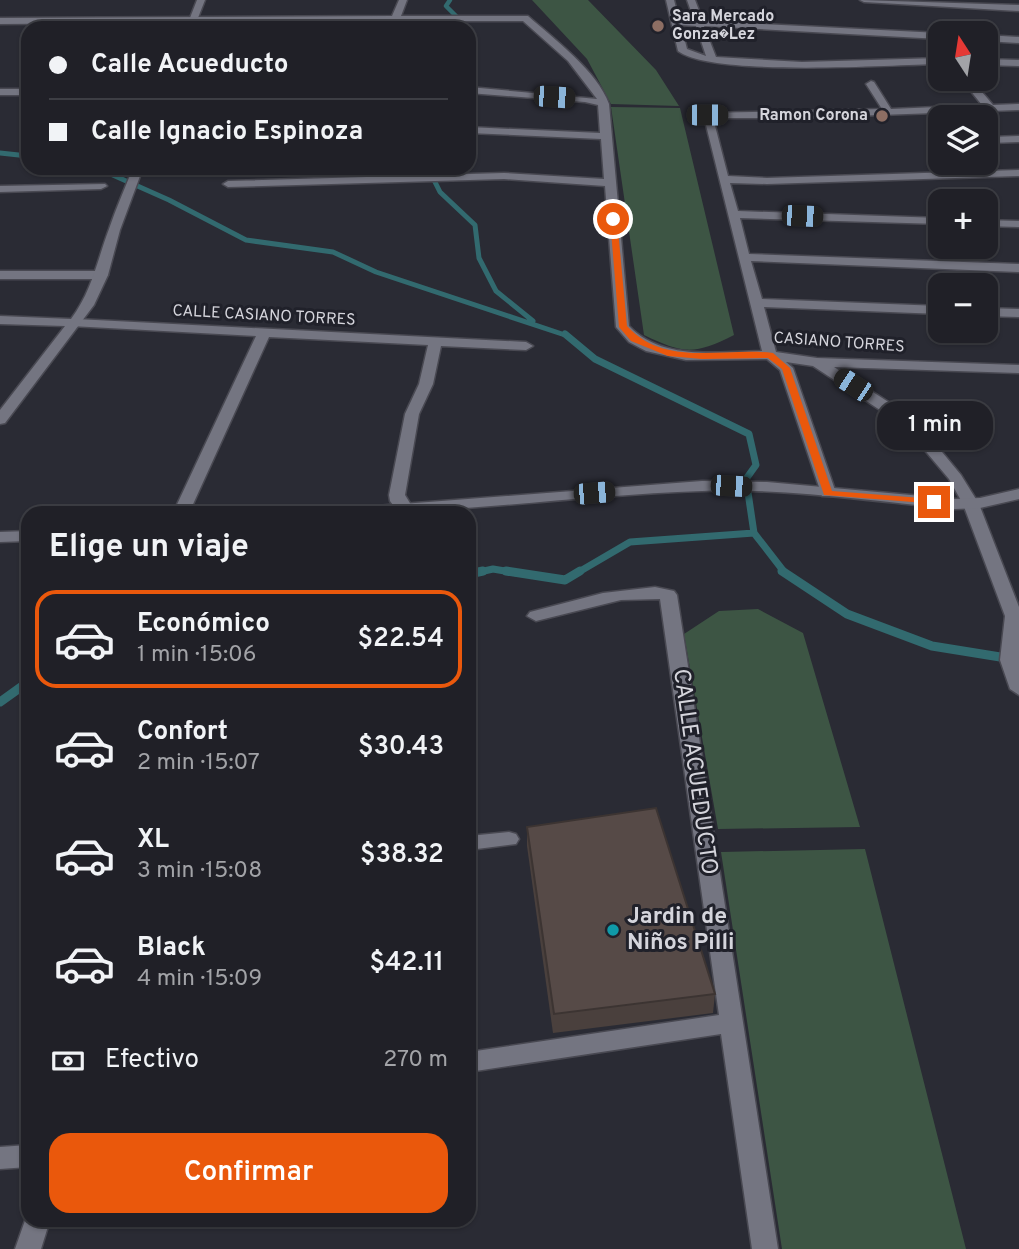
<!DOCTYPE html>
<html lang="es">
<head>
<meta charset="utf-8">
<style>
	:root { --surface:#202027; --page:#28282f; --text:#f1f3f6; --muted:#a2a3a7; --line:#3d3e44; --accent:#ea580c }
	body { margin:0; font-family:Overpass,sans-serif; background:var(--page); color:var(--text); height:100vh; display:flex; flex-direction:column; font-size:26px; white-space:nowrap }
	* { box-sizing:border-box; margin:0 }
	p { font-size:23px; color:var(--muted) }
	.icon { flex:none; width:38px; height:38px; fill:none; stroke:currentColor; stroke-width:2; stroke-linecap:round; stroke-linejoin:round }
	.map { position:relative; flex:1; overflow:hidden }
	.panel { position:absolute; left:21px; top:506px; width:455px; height:721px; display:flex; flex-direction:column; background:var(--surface); border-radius:21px; box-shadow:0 2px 5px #0004,0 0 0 2px var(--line) }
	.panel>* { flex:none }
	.hud { position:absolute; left:21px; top:21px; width:455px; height:154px; border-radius:21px; box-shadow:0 2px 5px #0004,0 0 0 2px var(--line); display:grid; align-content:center; height:154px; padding:0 28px; background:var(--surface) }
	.needle { width:46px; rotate:348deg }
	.buttons { position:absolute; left:928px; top:21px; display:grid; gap:14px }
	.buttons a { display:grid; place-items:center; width:70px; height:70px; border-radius:14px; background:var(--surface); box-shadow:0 2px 5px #0004,0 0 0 2px var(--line); font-size:35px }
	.end { position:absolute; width:32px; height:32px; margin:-16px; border:9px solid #ea580c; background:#fff; box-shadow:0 0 0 4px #fff }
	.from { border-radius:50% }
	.bubble { position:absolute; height:49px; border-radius:21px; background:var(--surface); box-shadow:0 2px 5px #0004,0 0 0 2px var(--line); font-size:23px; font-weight:600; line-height:49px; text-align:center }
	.car { position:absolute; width:21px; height:42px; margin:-21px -10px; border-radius:9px; box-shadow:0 0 5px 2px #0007; background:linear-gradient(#222 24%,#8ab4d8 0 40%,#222 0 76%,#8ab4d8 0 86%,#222 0) }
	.hud b { display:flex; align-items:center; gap:24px; height:66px; font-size:26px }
	.hud b+b { border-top:2px solid var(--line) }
	.hud i { width:18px; height:18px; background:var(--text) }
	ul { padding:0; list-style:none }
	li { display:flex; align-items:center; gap:21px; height:98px; margin:0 14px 10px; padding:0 14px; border:4px solid transparent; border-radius:21px }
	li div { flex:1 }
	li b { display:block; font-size:26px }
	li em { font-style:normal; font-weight:600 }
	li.active { border-color:var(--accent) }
	li>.icon { width:63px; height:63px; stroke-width:1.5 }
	h2 { padding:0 28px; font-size:32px; line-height:84px }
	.pay { display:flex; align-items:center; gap:18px; height:77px; padding:0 28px; font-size:26px }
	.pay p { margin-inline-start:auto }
	.action { display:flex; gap:14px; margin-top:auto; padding:14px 28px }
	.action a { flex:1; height:80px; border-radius:21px; background:var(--accent); color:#fff; font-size:28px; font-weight:600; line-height:80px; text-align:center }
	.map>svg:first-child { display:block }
</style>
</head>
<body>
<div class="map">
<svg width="1019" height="1249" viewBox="0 0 1019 1249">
	<rect width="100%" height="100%" fill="#2a2b34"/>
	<!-- green -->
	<path fill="#3d5544" d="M532 0H588L656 70 679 106 611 104 587 59Z
		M611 107 680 108 734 335C695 355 683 354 644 335Z
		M758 609 803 633 860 827 718 829 684 634 719 611Z
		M865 849 966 1249H782L721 852Z"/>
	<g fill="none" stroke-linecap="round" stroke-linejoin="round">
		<!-- stream-far3 -->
		<path stroke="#326a6f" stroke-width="4.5" d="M450 0 446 6 461 21 460 28
			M469 44V56"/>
		<!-- stream-far2 -->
		<path stroke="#326a6f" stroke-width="5" d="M0 153 28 156
			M97 168 169 200 246 240 333 252 376 272 568 336
			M428 168 440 192 475 225 479 258 496 291 533 321"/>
		<!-- stream-far1 -->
		<path stroke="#326a6f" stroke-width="7" d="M565 334 595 359 749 434 756 465 746 479 754 533 785 573
			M475 573 493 569 517 573
			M577 573 630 542 754 533"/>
		<!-- stream -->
		<path stroke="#326a6f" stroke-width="9" d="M506 571 565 580 580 571
			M782 571 847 614 932 646 1019 660
			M469 574 483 571
			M0 702 28 682"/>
		<defs>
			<path id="street" d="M399 0H407L401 16H528C554 39 597 71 609 104L629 326C662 361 719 352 762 351L703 113 882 109 866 84 871 81 874 82 891 109 982 105 961 79H971L993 105 1019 104V110L797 118H713L728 176 767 178 1019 170V176L767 184 730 183 738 211 940 218V224L740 218 749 254 1019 264V272L751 261 762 299 940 306V314L764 307 776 352 817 358 1019 365V373L834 367 890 403 928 435 961 475 979 504 1019 607V695L1010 689 1000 660 1005 616 963 504 949 479 917 441 880 410 813 366 786 362 793 368 836 493 834 496H822L780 370 767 359 686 360 646 351 629 342 616 327 605 186 504 179 228 187 223 184 228 181 504 173 604 179 601 139 469 133V127L600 133 598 105 585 102 469 93V87L597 99 568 61 523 21H402L404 28H396L394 21 0 24V18L392 16Z
				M666 0H674L679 20H694L687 0H695L703 21 940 33V39L704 26 716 57 802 62 940 58V64C889 65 713 77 678 51ZM681 25 696 26 706 56 687 49Z
				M860 0 1019 5V11L864 2Z
				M985 35 1019 37V43L985 41Z
				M985 59 1019 60V66L985 65Z
				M0 89H28V95H0Z
				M1019 136V142L991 143 986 140 991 137Z
				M105 184 107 186 101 189 0 192V186Z
				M985 220 1019 221V227L985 226Z
				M0 271H102L108 275 102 279H0Z
				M985 308 1019 309V317L985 316Z
				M76 319 526 342 533 346 526 350 441 346 433 384 419 414 405 495 416 513H399L390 501 389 495 405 414 419 384 428 345 269 337 189 513H173L256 336 71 326 69 323Z
				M655 587 674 591 677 595 778 1249H752L721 1034 469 1072V1052L719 1015 660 599 621 600 536 621 527 616 530 612 603 593Z
				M509 832 516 834 519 839 516 844 469 850V836Z
				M28 1145V1167L0 1169V1147Z
				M28 1212V1220H50L41 1249H15Z"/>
			<path id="secondary" d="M197 0H205L194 28H186Z
				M133 168H143L120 230 108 275 94 305 5 423 0 424V410L65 326 0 324V316L71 319C92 291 97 261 109 229 116 208 125 188 133 168Z
				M702 481 767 482 955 499 980 498 1019 489V499L980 508 955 509C871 501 786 488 702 491 581 495 463 513 342 513L350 508Z
				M28 531V541L0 542V532Z"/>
		</defs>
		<!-- street casing -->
		<use href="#street" stroke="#494952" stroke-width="3"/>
		<!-- secondary casing -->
		<use href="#secondary" stroke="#494952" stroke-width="3"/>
		<!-- street -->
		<use href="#street" fill="#747581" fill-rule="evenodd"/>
		<!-- secondary -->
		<use href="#secondary" fill="#747581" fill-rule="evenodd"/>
	</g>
	<!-- wall -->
	<path fill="#4a403d" d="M527 827 715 994 713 1013 553 1033 527 846Z"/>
	<!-- building -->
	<path fill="#564a47" stroke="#3c3432" stroke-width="2" d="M656 808 715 994 554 1014 527 827Z"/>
	<!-- route -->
	<path fill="#ea580c" d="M613 217 617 219 627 326C665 368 724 347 773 353L790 368 832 491 934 499 939 502 938 504 824 495 782 369 768 358 702 359 668 356 631 341 619 327 610 219Z"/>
	<!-- markers -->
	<g fill="#8d6e63" stroke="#20212a" stroke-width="2.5">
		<circle cx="658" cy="26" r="7"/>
		<circle cx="882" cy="116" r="7"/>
	</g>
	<circle fill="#0f9aa8" stroke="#20212a" stroke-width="2.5" cx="613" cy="930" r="7"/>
	<g text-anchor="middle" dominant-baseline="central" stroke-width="6" stroke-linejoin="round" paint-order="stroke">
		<!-- far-poi labels -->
		<g font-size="16" font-weight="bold" fill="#d5d5dc" stroke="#20212a" text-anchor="start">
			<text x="672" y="17">Sara Mercado<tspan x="672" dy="18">Gonza�Lez</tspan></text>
			<text x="868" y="116" text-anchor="end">Ramon Corona</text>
		</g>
		<!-- far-street labels -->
		<g font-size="16" fill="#d5d5dc" stroke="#20212a">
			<text transform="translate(264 316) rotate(3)">CALLE CASIANO TORRES</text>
			<text transform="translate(839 343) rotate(4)">CASIANO TORRES</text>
		</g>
		<!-- near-street labels -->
		<g font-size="23" fill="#d5d5dc" stroke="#20212a">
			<text transform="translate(694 772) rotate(82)">CALLE ACUEDUCTO</text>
		</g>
		<!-- near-poi labels -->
		<g font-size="23" font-weight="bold" fill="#d5d5dc" stroke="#20212a" text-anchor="start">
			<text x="627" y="917">Jardin de<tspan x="627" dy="26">Niños Pilli</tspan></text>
		</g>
	</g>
</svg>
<div class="buttons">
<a><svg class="needle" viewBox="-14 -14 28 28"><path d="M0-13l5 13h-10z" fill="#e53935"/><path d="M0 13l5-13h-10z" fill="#a2a3a7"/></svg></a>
<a><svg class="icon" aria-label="layers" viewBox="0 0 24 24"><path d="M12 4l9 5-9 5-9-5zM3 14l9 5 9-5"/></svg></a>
<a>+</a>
<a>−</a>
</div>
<i class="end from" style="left:613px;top:219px"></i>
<i class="end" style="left:934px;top:502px"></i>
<div class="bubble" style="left:877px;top:401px;width:116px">1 min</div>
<i class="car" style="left:554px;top:97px;rotate:94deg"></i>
<i class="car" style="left:707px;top:115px;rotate:90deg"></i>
<i class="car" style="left:802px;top:216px;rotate:92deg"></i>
<i class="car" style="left:853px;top:385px;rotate:303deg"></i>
<i class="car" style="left:731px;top:486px;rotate:93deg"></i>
<i class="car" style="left:594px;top:493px;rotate:85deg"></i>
<div class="hud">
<b><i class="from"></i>Calle Acueducto</b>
<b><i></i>Calle Ignacio Espinoza</b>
</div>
<section class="panel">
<h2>Elige un viaje</h2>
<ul>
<li class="active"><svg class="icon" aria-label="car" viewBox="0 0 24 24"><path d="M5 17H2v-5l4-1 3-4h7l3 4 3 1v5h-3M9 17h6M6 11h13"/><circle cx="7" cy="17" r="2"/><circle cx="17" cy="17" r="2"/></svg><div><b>Económico</b><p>1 min · 15:06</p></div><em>$22.54</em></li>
<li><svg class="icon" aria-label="car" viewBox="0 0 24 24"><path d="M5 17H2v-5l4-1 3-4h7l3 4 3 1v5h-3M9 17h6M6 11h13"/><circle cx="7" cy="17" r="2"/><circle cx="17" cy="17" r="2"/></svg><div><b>Confort</b><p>2 min · 15:07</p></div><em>$30.43</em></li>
<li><svg class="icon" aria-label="car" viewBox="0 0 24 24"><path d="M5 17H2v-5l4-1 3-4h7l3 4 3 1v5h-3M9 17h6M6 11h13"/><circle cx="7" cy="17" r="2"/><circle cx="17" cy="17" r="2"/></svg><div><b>XL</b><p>3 min · 15:08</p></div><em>$38.32</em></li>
<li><svg class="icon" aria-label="car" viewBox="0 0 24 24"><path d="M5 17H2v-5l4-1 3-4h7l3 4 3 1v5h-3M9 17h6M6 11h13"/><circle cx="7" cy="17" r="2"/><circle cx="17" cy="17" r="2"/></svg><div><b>Black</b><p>4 min · 15:09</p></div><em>$42.11</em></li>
</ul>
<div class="pay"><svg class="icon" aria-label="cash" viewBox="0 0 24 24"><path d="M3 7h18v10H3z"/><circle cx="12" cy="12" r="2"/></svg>Efectivo<p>270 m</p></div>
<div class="action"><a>Confirmar</a></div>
</section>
</div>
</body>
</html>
